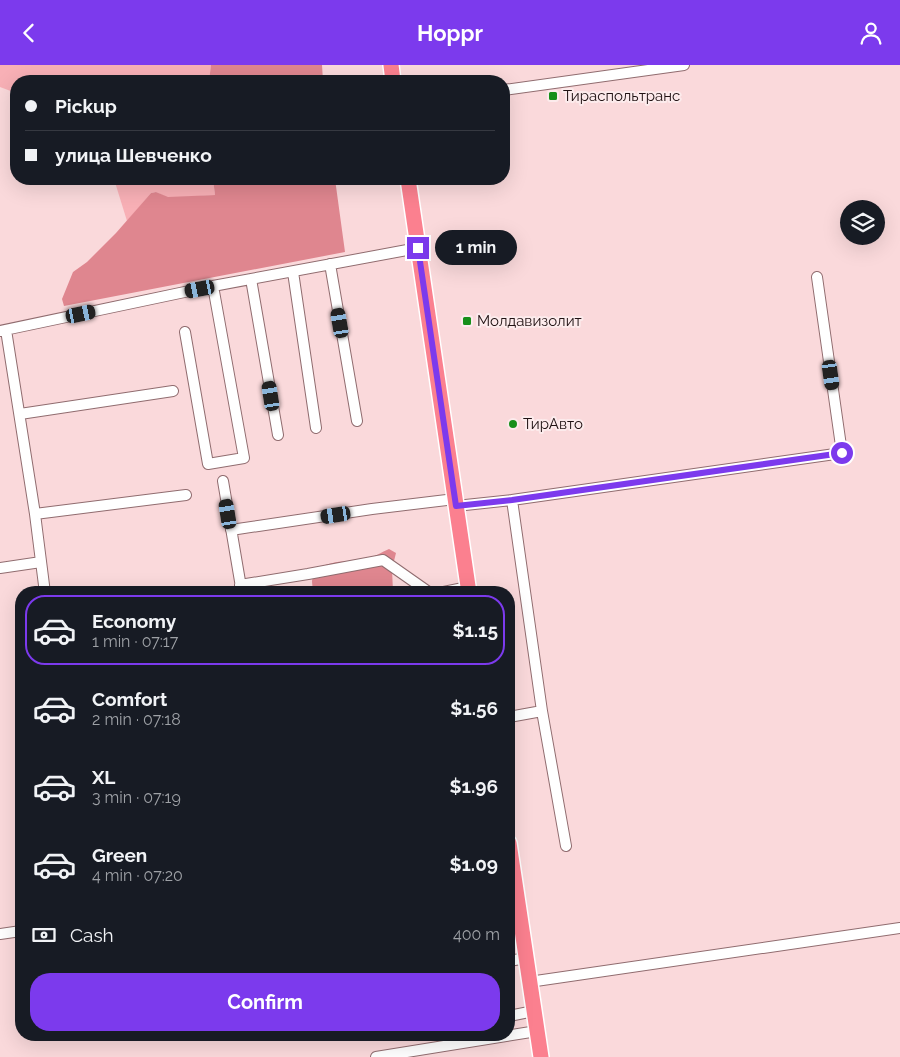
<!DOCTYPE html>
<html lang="en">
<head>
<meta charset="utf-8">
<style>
	:root { --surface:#171b24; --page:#242831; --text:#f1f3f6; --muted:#9ea1a6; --line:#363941; --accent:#7c3aed }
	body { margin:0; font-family:Raleway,sans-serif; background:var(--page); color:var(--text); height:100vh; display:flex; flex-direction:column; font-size:19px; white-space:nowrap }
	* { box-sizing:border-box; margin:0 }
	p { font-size:16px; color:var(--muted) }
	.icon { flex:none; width:28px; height:28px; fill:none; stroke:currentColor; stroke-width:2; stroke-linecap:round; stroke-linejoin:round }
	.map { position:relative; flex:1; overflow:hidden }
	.side { position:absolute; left:15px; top:521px; width:500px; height:455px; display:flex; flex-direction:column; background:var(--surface); border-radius:20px; box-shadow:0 5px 20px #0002 }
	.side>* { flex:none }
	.guide { position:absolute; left:10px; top:10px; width:500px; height:110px; border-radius:20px; box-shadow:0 5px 20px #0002; display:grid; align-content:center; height:110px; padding:0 15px; background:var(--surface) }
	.tools { position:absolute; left:840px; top:135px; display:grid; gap:10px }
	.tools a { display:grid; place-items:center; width:45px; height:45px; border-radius:50%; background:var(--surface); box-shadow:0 5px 20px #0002; font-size:25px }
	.end { position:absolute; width:22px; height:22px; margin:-11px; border:6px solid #7c3aed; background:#fff; box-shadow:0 0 0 2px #fff }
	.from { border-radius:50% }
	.bubble { position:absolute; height:35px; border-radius:18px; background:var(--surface); box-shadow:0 5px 20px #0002; font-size:16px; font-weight:700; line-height:35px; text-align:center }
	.car { position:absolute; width:15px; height:30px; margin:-15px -8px; border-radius:6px; box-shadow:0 0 4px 1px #0007; background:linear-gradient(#222 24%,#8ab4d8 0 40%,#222 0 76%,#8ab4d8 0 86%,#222 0) }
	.guide b { display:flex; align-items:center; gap:18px; height:48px; font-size:19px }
	.guide b+b { border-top:1px solid var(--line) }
	.guide i { width:12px; height:12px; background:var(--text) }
	ul { padding:9px 0 0; list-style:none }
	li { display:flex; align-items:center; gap:15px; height:70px; margin:0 10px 8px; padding:0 5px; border:2px solid transparent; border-radius:20px }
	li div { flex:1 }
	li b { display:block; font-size:19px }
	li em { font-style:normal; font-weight:700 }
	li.on { border-color:var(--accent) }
	li>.icon { width:45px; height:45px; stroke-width:1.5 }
	.pay { display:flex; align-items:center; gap:12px; height:55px; padding:0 15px; font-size:19px }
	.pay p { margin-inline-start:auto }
	.button { display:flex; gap:10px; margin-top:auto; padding:10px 15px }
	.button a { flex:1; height:58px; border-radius:20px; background:var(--accent); color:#fff; font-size:20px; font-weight:700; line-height:58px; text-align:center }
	header { display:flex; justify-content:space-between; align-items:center; height:65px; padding:0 15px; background:var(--accent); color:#fff; font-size:22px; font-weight:700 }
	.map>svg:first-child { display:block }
</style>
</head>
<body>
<header><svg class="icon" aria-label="back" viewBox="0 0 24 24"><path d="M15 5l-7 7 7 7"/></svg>Hoppr<svg class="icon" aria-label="person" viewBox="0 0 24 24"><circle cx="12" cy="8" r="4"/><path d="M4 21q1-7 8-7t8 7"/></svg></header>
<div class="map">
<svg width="900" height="992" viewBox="0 0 900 992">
	<rect width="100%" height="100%" fill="#fad9db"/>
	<!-- green -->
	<path fill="#f8b0b6" d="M0 0H211L209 16H16V28L0 22Z
		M114 114H213L215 130 168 133 156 127 151 128 127 156Z"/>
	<!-- forest -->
	<path fill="#df868f" d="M211 0H322L323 16H209Z
		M213 114H335L345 187 64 241 62 234 73 207 87 197 116 168 151 128 156 127 168 132 215 130Z
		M389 484 396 488 392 504 393 527H313C313 524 312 519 312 516 316 492 350 498 367 494 374 492 382 487 389 484Z"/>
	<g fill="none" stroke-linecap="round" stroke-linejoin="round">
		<defs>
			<path id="minor" d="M504 25 684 0
				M330 199 357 356
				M293 207 316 363
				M251 214 278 370
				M6 265 35 449 45 528
				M0 266 213 221 418 183
				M185 267 208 399 244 393 213 221
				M20 349 173 326
				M223 416 242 528
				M512 435 842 388 817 212
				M456 441 512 435 542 646 566 781
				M35 449 186 430
				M231 465 372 444 455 434
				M0 503 41 497
				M240 520 308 509 383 495 430 528
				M439 528 468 522
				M509 652 542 646
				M0 869 21 866
				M509 896 526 893
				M529 917 900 863
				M509 951 534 946
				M376 992 537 966"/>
			<path id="highway" d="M391 0 393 16
				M408 114 469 528
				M509 778 541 992"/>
		</defs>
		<!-- minor casing -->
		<use href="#minor" stroke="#906c6f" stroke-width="12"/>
		<!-- highway casing -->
		<use href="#highway" stroke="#fff" stroke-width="18"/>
		<!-- minor -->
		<use href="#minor" stroke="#fff" stroke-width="10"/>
		<!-- highway -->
		<use href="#highway" stroke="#fb808f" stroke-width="15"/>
	</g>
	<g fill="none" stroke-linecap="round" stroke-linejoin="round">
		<!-- route -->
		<path stroke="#7c3aed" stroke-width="6" d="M418 183 456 441 512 435 842 388"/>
	</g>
	<!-- markers -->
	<g fill="#178f1a" stroke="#fcebec" stroke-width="2">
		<rect x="548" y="26" width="10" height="10" rx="2.5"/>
		<rect x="462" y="251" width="10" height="10" rx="2.5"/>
		<circle cx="513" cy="359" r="5"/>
	</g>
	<g text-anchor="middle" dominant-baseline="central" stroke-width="4" stroke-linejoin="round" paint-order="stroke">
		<!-- poi labels -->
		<g font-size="15" fill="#201213" stroke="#fcebec" text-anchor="start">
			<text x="563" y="31">Тираспольтранс</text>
			<text x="477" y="256">Молдавизолит</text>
			<text x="523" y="359">ТирАвто</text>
		</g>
	</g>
</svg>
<div class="tools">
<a><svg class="icon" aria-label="layers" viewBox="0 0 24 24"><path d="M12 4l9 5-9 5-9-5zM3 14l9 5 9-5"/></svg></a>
</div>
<i class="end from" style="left:842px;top:388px"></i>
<i class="end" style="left:418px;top:183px"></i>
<div class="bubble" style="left:435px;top:165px;width:82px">1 min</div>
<i class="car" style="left:200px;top:224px;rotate:259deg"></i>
<i class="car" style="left:81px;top:249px;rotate:78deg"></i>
<i class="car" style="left:340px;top:258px;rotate:350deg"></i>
<i class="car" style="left:831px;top:310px;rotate:172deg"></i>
<i class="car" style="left:271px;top:331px;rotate:351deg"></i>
<i class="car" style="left:228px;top:449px;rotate:351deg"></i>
<i class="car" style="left:336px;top:450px;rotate:261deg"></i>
<div class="guide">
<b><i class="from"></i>Pickup</b>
<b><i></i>улица Шевченко</b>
</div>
<section class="side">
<ul>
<li class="on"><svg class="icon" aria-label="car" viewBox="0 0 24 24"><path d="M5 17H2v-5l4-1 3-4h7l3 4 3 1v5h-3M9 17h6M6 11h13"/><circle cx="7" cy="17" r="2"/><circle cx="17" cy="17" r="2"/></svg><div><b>Economy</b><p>1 min · 07:17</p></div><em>$1.15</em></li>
<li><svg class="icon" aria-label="car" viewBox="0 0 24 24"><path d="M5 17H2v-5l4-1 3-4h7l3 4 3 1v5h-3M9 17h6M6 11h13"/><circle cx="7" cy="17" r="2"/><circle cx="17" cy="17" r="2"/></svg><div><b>Comfort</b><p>2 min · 07:18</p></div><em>$1.56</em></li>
<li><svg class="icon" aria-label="car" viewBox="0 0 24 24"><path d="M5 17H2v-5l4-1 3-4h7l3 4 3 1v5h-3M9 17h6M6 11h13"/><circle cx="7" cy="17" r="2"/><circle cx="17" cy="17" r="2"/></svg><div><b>XL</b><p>3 min · 07:19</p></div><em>$1.96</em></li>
<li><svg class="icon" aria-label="car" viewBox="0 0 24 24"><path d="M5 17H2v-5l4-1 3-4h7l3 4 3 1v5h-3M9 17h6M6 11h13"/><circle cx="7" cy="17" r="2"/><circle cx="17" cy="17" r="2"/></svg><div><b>Green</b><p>4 min · 07:20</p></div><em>$1.09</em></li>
</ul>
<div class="pay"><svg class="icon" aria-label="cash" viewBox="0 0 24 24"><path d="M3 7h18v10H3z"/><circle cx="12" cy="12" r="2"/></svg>Cash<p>400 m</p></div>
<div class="button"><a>Confirm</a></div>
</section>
</div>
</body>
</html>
